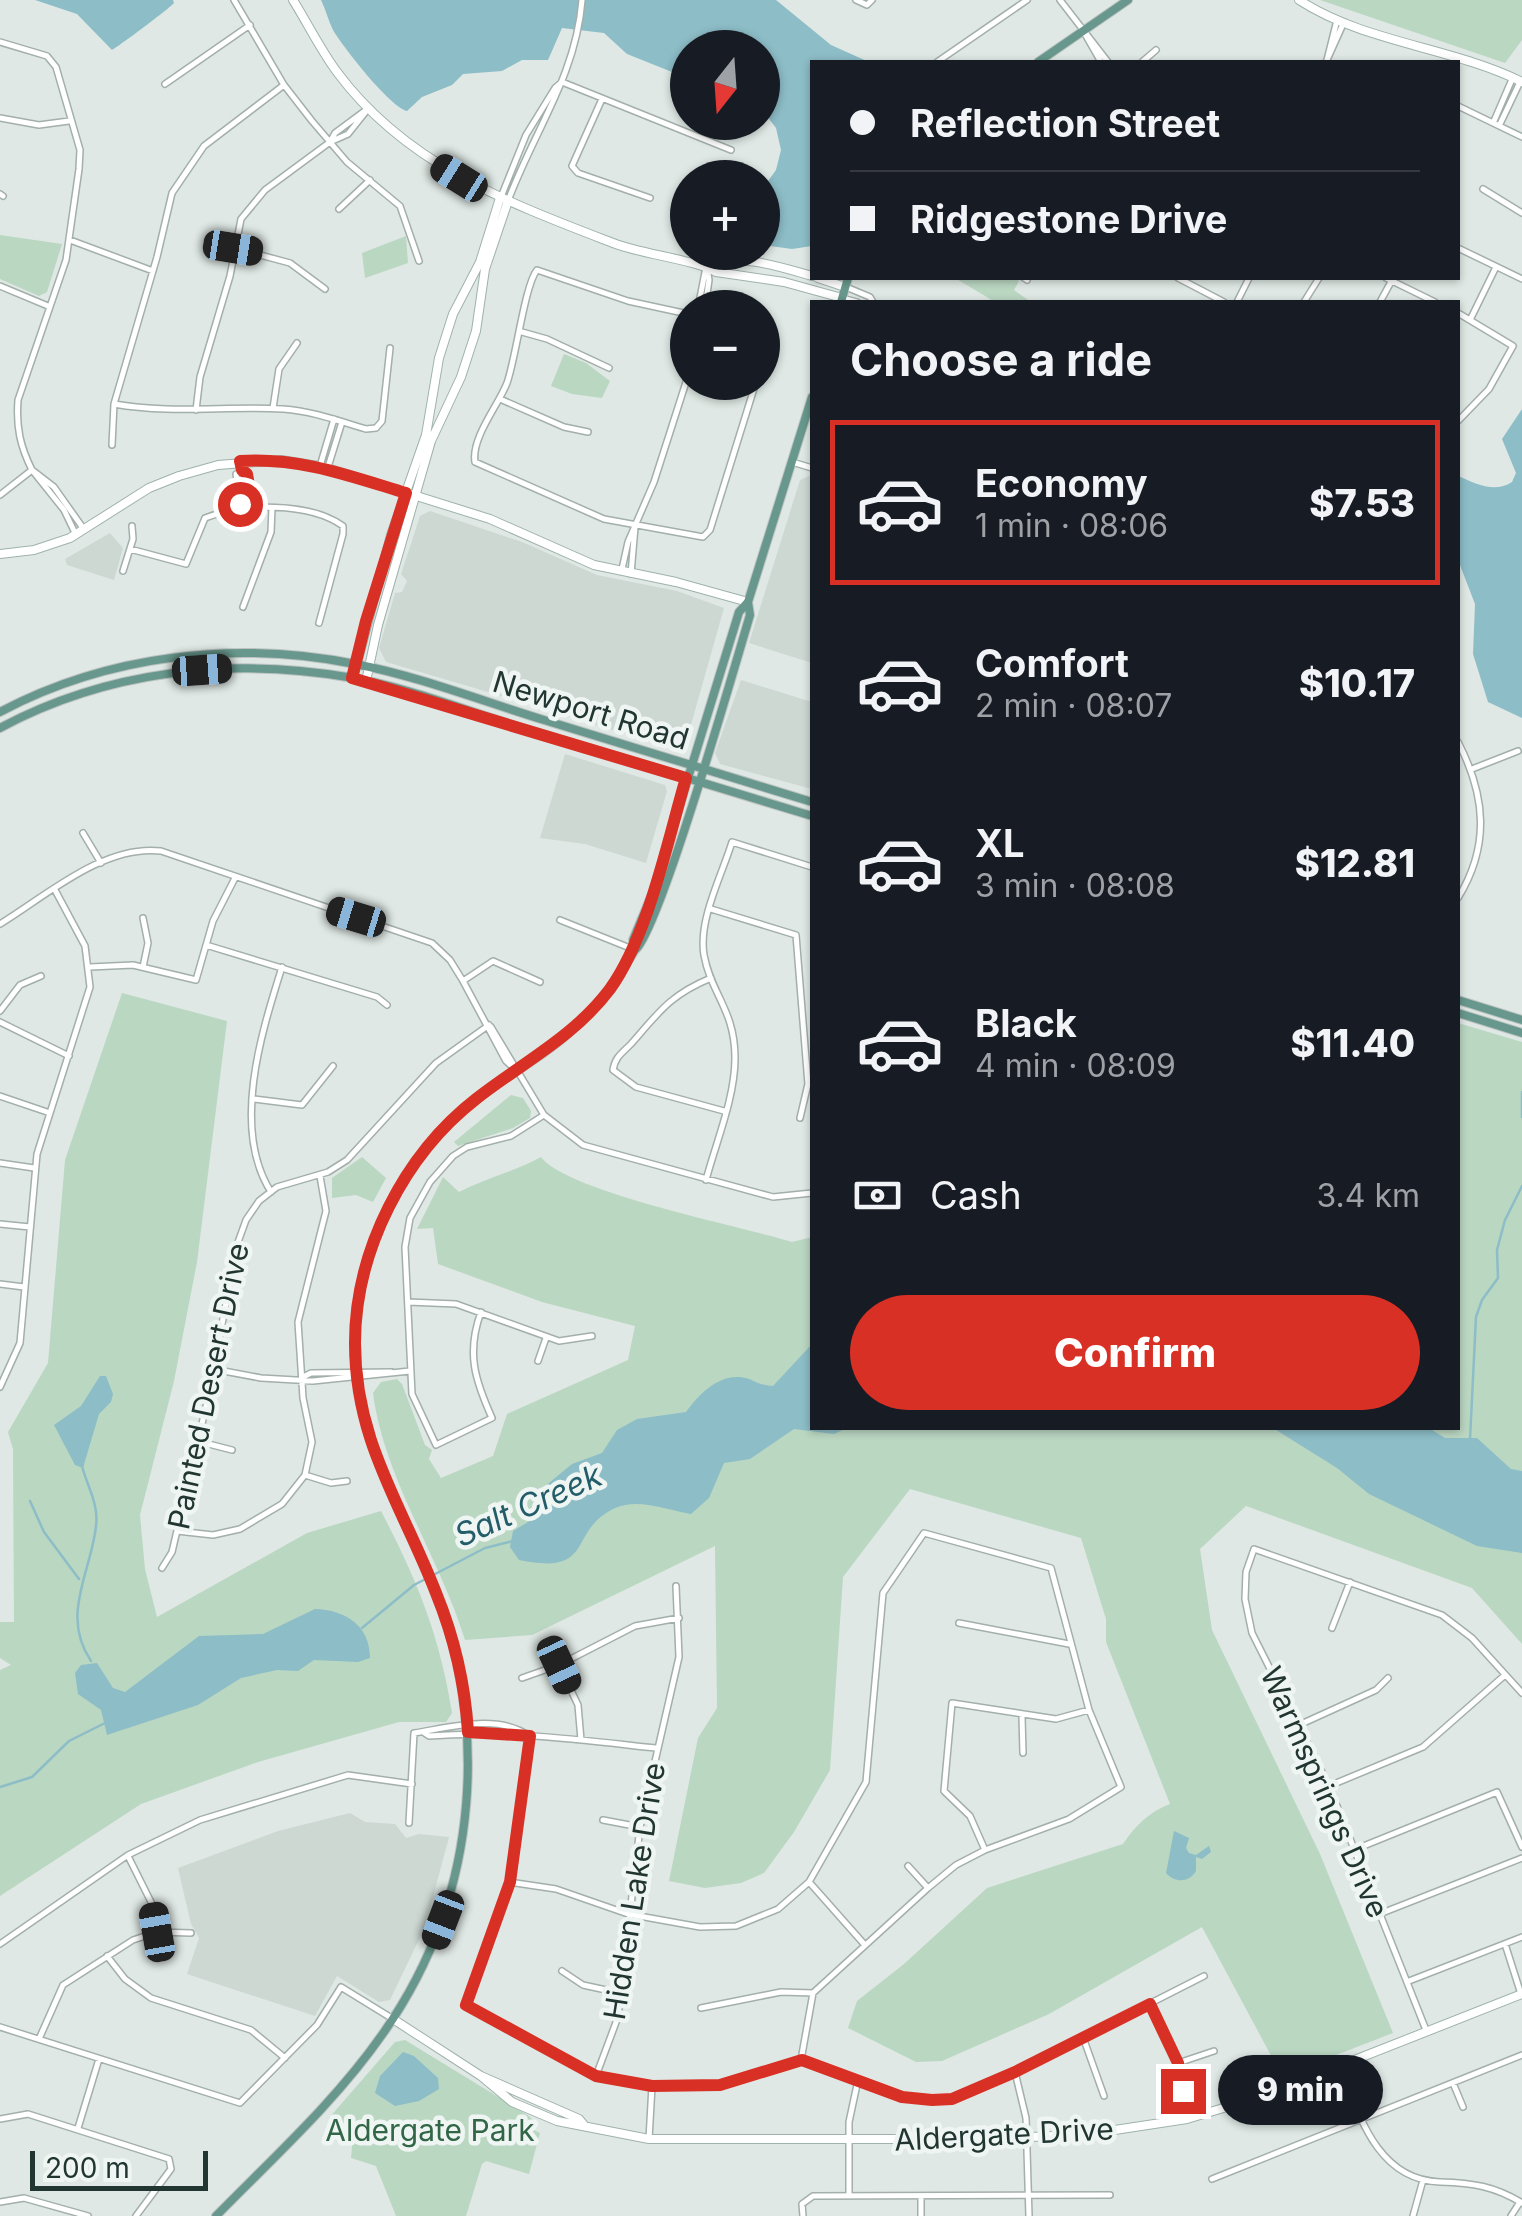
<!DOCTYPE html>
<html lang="en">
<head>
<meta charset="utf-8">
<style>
	:root { --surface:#171b24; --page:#20242c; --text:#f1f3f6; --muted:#9ea1a6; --line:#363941; --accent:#d93025 }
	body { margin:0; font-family:Inter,sans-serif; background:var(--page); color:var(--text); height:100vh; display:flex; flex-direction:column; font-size:38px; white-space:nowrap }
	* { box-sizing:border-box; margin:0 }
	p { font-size:32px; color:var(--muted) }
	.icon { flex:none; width:55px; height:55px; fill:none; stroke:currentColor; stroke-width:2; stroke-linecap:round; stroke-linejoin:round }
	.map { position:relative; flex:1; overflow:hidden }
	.drawer { position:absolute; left:810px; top:300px; width:650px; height:1130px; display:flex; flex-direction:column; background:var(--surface); border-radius:0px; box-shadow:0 2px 8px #0004 }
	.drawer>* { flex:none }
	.hud { position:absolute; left:810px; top:60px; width:650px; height:220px; border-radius:0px; box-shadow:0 2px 8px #0004; display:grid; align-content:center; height:220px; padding:0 40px; background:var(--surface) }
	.needle { width:65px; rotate:197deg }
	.fabs { position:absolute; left:670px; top:30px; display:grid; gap:20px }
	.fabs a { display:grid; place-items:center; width:110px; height:110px; border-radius:50%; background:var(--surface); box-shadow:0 2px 8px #0004; font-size:50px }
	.scale { position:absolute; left:30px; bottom:25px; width:178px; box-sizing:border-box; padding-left:10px; border:5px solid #223631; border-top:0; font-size:28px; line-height:35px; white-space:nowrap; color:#223631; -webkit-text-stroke:8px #eef5f2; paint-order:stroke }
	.end { position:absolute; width:45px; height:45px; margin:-22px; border:12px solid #d93025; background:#fff; box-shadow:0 0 0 5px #fff }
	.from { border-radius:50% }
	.bubble { position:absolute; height:70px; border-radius:35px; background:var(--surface); box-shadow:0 2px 8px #0004; font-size:32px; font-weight:800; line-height:70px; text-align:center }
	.car { position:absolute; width:30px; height:60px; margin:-30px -15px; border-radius:12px; box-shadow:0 0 8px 2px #0007; background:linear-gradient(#222 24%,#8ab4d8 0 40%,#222 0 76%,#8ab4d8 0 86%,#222 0) }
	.hud b { display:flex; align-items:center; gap:35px; height:95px; font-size:38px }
	.hud b+b { border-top:2px solid var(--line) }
	.hud i { width:25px; height:25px; background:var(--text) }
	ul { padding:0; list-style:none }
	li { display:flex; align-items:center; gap:30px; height:165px; margin:0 20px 15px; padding:0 20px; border:5px solid transparent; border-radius:0px }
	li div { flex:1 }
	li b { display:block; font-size:38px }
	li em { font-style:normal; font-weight:800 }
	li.active { border-color:var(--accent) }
	li>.icon { width:90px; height:90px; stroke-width:1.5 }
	h2 { padding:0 40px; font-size:45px; line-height:120px }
	.pay { display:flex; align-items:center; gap:25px; height:110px; padding:0 40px; font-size:38px }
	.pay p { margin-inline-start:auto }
	.action { display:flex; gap:20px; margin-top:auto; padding:20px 40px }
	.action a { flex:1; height:115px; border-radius:60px; background:var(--accent); color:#fff; font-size:40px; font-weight:800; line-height:115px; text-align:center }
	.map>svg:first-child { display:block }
</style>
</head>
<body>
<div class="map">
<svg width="1522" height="2216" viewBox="0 0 1522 2216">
	<rect width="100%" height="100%" fill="#dfe8e4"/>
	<!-- built -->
	<path fill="#cdd8d3" d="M809 476 812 477V663L749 643 800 480Z
		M430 511 522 542 597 575 677 591 724 608 685 746 676 749 537 707 532 699 512 693 505 697 386 662 379 648 395 593 402 592 407 581 401 574 420 516Z
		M110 533 123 548 114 580 67 565 65 559Z
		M741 680 812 702V789L720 764 715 753Z
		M565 754 665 785 667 791 646 863 585 844 540 838Z
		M350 1813 365 1822 395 1824 406 1838 419 1834 449 1837 425 1927 390 2000 379 2002 337 1976 315 2016 187 1974 199 1938 191 1924 178 1868 278 1831Z"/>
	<!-- green -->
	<path fill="#bad7c2" d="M1320 0H1522V40L1505 63Z
		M0 235 62 244 47 292 39 296 0 279Z
		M406 236 408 263 365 278 362 253Z
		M955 278H1014L1019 281 1014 290 1031 302H995Z
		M564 354 586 363 610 381 602 398 572 394 551 386Z
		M122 993 227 1021 197 1262 174 1381 140 1515 145 1569 157 1617 307 1533 381 1511C417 1580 440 1636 452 1713L446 1722H399L258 1762 141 1804 0 1896V1670L11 1665 0 1658V1622H14L13 1449 8 1432 48 1363 65 1160Z
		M1458 1023 1522 1042V1644L1472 1588 1246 1506 1200 1549 1212 1630 1320 1854 1393 2033 1282 2076 1202 1927 1049 2014 942 2061 916 2062 848 2028 857 2001 904 1964 987 1888 1123 1844C1135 1826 1149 1812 1170 1804L1106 1642V1619L1081 1538 910 1489 843 1577 830 1770 794 1832 764 1873 741 1883 705 1888 669 1881 698 1738 717 1708 715 1546 532 1635 465 1640C439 1556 384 1478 373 1393L381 1382 397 1379 402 1384 425 1445 432 1450 429 1459 441 1478 493 1456 507 1414 628 1360 635 1326 542 1302 438 1264 433 1228 417 1229 443 1177 459 1192C486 1178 514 1172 541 1157 567 1192 741 1226 792 1242L812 1237V1428H1458Z
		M511 1095 523 1098 531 1111 530 1118 513 1128 458 1146 454 1142Z
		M362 1157 386 1178 373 1202 356 1195 332 1198V1178Z
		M405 2040 529 2116 533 2120 530 2128 540 2133 529 2174 486 2161 482 2164 466 2216H396L376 2166 351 2158 353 2134 329 2118 395 2042Z"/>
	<!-- water -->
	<path fill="#8dbdc7" d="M35 0H173L174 3C170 8 118 47 112 50L77 14Z
		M321 0H776L831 45 869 62H812V246L792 249 763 245V188L776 170 781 150 776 128 763 111 762 48H688L687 78 627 54 604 33 562 28 548 60H522L502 71 463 74 452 85 422 97 407 111C390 107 343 47 333 30 328 20 326 10 321 0Z
		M1522 409V718L1488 702 1473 654 1475 604 1458 560V476C1475 483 1494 494 1512 482L1516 473 1502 439Z
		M812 1344V1428H847L834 1434 794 1429 750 1459 724 1463 709 1498 691 1514C666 1510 637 1497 613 1509 567 1532 596 1576 519 1560L510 1547 513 1531 533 1519 544 1487 572 1464 602 1453 617 1430 637 1419 686 1412C700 1393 722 1370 749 1379 758 1383 762 1385 773 1386Z
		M100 1376H106L113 1394 111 1402 99 1414 83 1468 75 1465 54 1425 81 1406Z
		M1273 1428H1429L1445 1438H1477L1511 1469 1522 1471V1553L1477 1546 1369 1494 1337 1468Z
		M315 1609C345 1610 370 1625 370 1658L358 1662 314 1660 298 1671 277 1670 241 1678 198 1705 107 1735 101 1710 78 1694 75 1673 81 1665 97 1663 113 1688 125 1692 199 1636 263 1634Z
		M1174 1831 1189 1838 1186 1848 1189 1853 1196 1855 1209 1846 1211 1852 1202 1859 1196 1857V1871C1189 1883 1175 1883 1166 1873Z
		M403 2052 414 2056 438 2078 439 2089 419 2101 395 2106 375 2093 380 2076Z"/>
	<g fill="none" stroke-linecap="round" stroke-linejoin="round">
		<!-- stream -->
		<path stroke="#8dbdc7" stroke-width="2.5" d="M1522 1092V1117
			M1470 1439 1476 1317 1482 1300 1498 1278 1497 1250 1505 1220 1522 1186
			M82 1466C87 1486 99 1504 96 1526 91 1573 60 1615 91 1661
			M30 1501 44 1532 79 1579
			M362 1628 414 1585 485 1548 513 1541
			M0 1787 32 1777 69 1741 107 1722"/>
		<defs>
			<path id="street" d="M234 0 284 85 312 121 347 162 400 206 419 261
				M856 0 867 5 872 0
				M1060 0 1108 62
				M1085 34 1101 62
				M0 42 47 56 56 67 80 150 79 169 66 260 18 400C16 427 20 446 32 470L0 495
				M1327 60 1337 20
				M937 62 1027 0
				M1142 62 1156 50
				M1326 62 1344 22
				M562 82 731 150
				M165 84 250 25
				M602 99 572 166 578 173 650 198
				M1458 106 1522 137
				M0 118 39 125 69 121
				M1494 121 1513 77
				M1500 124 1520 82
				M330 142 335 133 366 110
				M1483 189 1522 213
				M0 194 3 196
				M501 197 526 135 555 88 562 82
				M508 201C534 131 576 76 582 0
				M339 209 370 180
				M70 240 153 271
				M234 248 290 263 325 289
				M1458 248 1522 279
				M1024 278 1027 280
				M1178 278 1224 302
				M1386 278 1435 302
				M0 286 48 306
				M846 287 870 297 873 302
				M842 298 857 302
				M1237 302 1249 278
				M1304 302 1319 278
				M1380 302 1392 280
				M698 308 706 267
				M705 308 709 280 707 266
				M1458 313 1513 346 1489 389 1458 421
				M688 314 628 301 537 270C525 284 516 358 507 383 498 406 471 438 475 462L604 519 703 537 710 530 756 382
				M1471 318 1496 267
				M762 325 768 333 762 360
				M522 332 547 339 609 368
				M500 399 564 427 588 432
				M114 404C170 414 226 406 283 409 312 411 339 421 366 429L376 428 382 421 390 348
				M273 408 279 369 297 343
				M196 410 200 377 230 276 241 219 265 190 330 142 348 134 368 109
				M112 445 114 404 157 257 172 193 204 146 284 85
				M241 461 242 471 247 474 253 509
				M792 462 812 468
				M320 466 334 419
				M328 467 342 422
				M241 509 236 474 242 471
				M76 535 64 510 32 470 54 487 83 528
				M130 549 186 564 205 518C243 503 309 502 343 526V534L319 623
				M622 569 628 542 654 482 688 376
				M123 571 133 539 132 526
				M631 574 635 527
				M243 607 271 532 272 508
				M1458 742C1486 796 1490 846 1458 898
				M1472 769 1518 751
				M83 833 101 863
				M711 909 796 935 808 1084 800 1118
				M560 920 635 950
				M0 924C46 896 104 844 161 851L432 943 450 960 463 981 506 1061 517 1071
				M206 945 377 997 387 1005
				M90 967 133 965 196 980 213 921 235 878
				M143 967 148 943 143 918
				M711 978C670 995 659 1012 631 1044 622 1053 615 1057 613 1070L636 1087 724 1111
				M463 981 493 961 540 982
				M0 1011 20 985 41 976
				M0 1022 69 1056
				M491 1027 544 1115 583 1145 773 1197 812 1193
				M0 1096 50 1113
				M254 1099 302 1105 333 1066
				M0 1163 34 1168
				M706 1180C716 1142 735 1098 735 1058 735 1010 711 994 704 955 698 920 722 875 732 842L812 867
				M271 1192C231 1129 261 1034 282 967
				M0 1224 30 1227
				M0 1284 24 1287
				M408 1302 456 1304 559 1341 592 1336
				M481 1312C466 1353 475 1380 492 1418L436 1445 412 1394 405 1247 410 1218 430 1182 453 1156 467 1147 511 1136 544 1115
				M538 1361 546 1338
				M213 1369 261 1378 313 1381 410 1371
				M303 1377 311 1373 391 1372
				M0 1387 20 1343 37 1154 90 987 85 946 55 890
				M197 1441 232 1450
				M305 1475 331 1483 347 1481
				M177 1531 213 1535 240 1529 282 1504 305 1475 312 1442 303 1398 298 1322 326 1211 320 1176
				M162 1568 172 1552 208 1398 237 1245 246 1220 259 1201 277 1187 328 1172 347 1160 436 1063 489 1025
				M959 1623 1069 1644
				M1332 1628 1350 1582
				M559 1665 578 1705 581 1740
				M522 1678 559 1665 635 1626 679 1618
				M1022 1717 1023 1753
				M1299 1725 1376 1690 1388 1678
				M423 1732 429 1736C505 1730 580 1740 656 1748
				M529 1736 509 1882 466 2005 596 2076 652 2086 720 2085 801 2060 902 2097 932 2100 952 2099 1015 2072 1204 1976
				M1329 1786 1423 1747 1505 1675
				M603 1820 640 1827
				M409 1823 414 1733C448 1728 498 1713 529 1736
				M1356 1849 1497 1792 1522 1847
				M985 1850 970 1816 944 1791 952 1703 1056 1719 1089 1710
				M128 1856 153 1906 157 1932
				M908 1866 928 1888
				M509 1882 556 1889 628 1914 700 1927 736 1926 778 1909 809 1882 866 1782 883 1593 924 1533 1051 1568 1089 1710 1121 1787 1069 1819 985 1850 956 1865 928 1888 813 1993 801 2060
				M810 1883 864 1944
				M1382 1913 1522 1858
				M0 1944 128 1855 200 1820 348 1775 412 1784
				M1505 1944 1521 1994
				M107 1956 125 1979 151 1998 251 2030 285 2058
				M562 1971 583 1985 620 1993
				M1409 1981 1522 1937
				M1150 2004 1178 2063 1187 2118
				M701 2008 781 1992 813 1993
				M0 2027 240 2103 317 2025 341 1987 393 2019
				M1426 2030 1329 1786 1252 1633 1245 1599 1246 1572 1254 1549 1442 1615 1472 1638 1522 1693
				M39 2039 63 1985 133 1940 157 1932 191 1933
				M1084 2040 1104 2096
				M1178 2063 1214 2051
				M1340 2066C1359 2115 1377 2180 1440 2182 1473 2183 1494 2186 1522 2203
				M1015 2072 1026 2118 1029 2216
				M596 2076 618 2017 640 1827 679 1657 676 1586
				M1453 2083 1463 2107
				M0 2119 28 2114 169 2159 171 2169 136 2216
				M78 2128 99 2059
				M649 2139 652 2086
				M1212 2179 1522 2055
				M849 2196V2122L858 2080
				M0 2202 24 2198 88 2216
				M803 2216 802 2204 813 2196 1110 2195
				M921 2216V2197
				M1413 2216 1423 2180
				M1511 2216 1520 2202"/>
			<path id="secondary" d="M293 0C308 24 320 49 337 72 406 165 509 203 613 243 640 254 697 260 716 272L784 282 842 298
				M1299 0C1365 43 1452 47 1522 82
				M707 266C733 251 784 268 812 276
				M818 278 845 287
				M0 554 34 550 70 538 149 488 179 476 218 465 281 460 324 467 490 519 594 565 676 582 748 602
				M353 678 391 535 426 435 439 358 453 314 480 262 500 198
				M366 681 378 625 431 441 461 377 476 331 485 269 508 201
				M393 2019 481 2076 579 2119 584 2125
				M481 2076 512 2102 557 2121 649 2139H979L1082 2135 1187 2119 1263 2096 1522 1994"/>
			<path id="primary" d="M1038 62 1128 0
				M841 302 848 278
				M0 712C107 655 236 640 355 664 418 676 482 701 544 720 633 747 723 775 812 802
				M0 728C106 671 229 657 347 677 408 687 469 712 529 730 624 758 718 787 812 816
				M635 950 633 940 653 892 739 612 748 602 812 397
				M1458 1000 1522 1020
				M1458 1013 1522 1033
				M216 2216C274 2157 337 2100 384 2032 481 1893 493 1717 424 1564 378 1464 336 1389 364 1275 380 1214 412 1156 459 1113 490 1084 530 1066 563 1038 592 1014 615 983 635 950 658 935 736 662 750 615L748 602"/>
		</defs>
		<!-- street casing -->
		<use href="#street" stroke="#a3afab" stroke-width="8"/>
		<!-- secondary casing -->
		<use href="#secondary" stroke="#9fb2ac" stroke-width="10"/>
		<!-- primary casing -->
		<use href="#primary" stroke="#bdc3c1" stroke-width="10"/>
		<!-- street -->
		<use href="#street" stroke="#fff" stroke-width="5"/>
		<!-- secondary -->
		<use href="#secondary" stroke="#fff" stroke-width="8"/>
		<!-- primary -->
		<use href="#primary" stroke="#68988d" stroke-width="8"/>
	</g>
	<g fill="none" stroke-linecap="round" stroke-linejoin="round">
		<!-- route -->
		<path stroke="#d93025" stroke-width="12" d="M240 504 241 510 253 509 247 474 242 470 240 461C300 457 350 476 406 493L366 621 352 678 686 778C667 843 648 936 610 989 574 1037 522 1063 476 1099 404 1155 355 1251 355 1343 355 1442 402 1505 436 1593 454 1637 465 1684 468 1732L530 1736 510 1882 466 2005 596 2076 652 2086 720 2085 802 2060 902 2097 932 2100 952 2099 1015 2072 1150 2004 1178 2063 1183 2091"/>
	</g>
	<g text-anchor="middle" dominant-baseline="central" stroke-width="9" stroke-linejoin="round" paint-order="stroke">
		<!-- street labels -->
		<g font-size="30" fill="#223631" stroke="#eef5f2">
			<text transform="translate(591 710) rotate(17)">Newport Road</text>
			<text transform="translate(208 1386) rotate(-78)">Painted Desert Drive</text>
			<text transform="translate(1325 1792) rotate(66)">Warmsprings Drive</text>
			<text transform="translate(634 1891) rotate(-81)">Hidden Lake Drive</text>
			<text transform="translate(1004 2134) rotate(-3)">Aldergate Drive</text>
		</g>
		<!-- park labels -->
		<g font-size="30" fill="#316747" stroke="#eef5f2">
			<text x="430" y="2130">Aldergate Park</text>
		</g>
		<!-- water labels -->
		<g font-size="32" font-style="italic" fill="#245d6a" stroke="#eef5f2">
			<text transform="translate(528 1505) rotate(-24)">Salt Creek</text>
		</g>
	</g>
</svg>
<div class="fabs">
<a><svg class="needle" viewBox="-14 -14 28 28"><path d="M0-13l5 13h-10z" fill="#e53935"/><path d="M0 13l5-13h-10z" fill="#9ea1a6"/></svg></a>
<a>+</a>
<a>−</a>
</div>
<div class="scale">200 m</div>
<i class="end from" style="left:240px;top:504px"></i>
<i class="end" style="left:1183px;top:2091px"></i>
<div class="bubble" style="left:1218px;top:2055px;width:165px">9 min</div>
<i class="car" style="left:459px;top:178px;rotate:302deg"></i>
<i class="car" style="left:233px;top:248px;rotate:99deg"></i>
<i class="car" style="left:202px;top:670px;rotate:86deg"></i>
<i class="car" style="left:356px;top:917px;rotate:287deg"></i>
<i class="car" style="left:559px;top:1665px;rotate:155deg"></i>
<i class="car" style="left:443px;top:1920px;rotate:201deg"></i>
<i class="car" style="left:157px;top:1932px;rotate:350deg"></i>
<div class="hud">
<b><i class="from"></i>Reflection Street</b>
<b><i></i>Ridgestone Drive</b>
</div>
<section class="drawer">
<h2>Choose a ride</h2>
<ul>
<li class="active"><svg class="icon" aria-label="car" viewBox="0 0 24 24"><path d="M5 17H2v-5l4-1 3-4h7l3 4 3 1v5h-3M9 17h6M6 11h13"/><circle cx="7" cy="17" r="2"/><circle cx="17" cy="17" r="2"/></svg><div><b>Economy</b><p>1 min · 08:06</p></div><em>$7.53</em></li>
<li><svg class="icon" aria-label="car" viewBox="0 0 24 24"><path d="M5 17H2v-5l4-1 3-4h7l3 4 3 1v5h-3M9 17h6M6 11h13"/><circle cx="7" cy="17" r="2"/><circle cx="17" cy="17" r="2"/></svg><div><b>Comfort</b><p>2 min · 08:07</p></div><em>$10.17</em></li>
<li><svg class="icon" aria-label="car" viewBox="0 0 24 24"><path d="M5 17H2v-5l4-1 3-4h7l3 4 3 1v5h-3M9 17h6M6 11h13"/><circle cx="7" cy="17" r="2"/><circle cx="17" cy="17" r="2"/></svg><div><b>XL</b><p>3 min · 08:08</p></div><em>$12.81</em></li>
<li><svg class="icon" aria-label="car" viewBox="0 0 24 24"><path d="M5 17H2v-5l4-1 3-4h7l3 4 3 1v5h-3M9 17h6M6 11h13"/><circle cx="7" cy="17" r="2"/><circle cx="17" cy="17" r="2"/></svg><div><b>Black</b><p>4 min · 08:09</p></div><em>$11.40</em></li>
</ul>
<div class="pay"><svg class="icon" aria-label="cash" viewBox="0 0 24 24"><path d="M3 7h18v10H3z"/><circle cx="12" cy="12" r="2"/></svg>Cash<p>3.4 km</p></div>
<div class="action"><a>Confirm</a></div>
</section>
</div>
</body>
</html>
